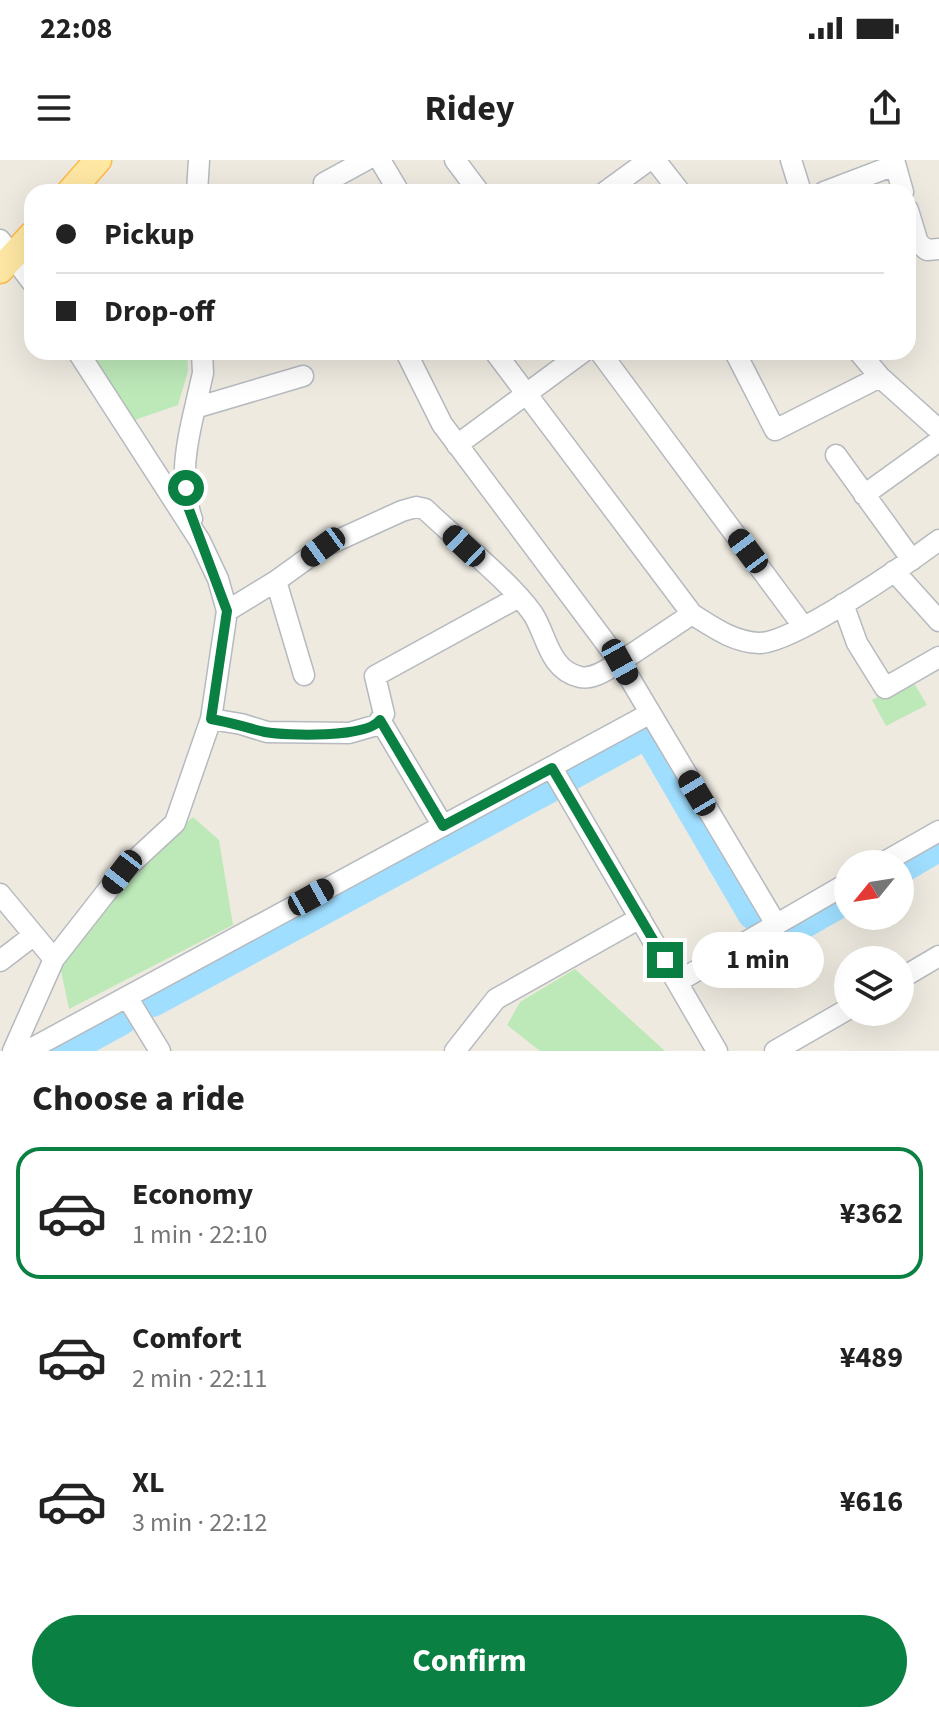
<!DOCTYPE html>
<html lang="en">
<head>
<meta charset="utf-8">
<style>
	:root { --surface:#fff; --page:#f2f2f2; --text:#222; --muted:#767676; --line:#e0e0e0; --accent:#0b8043 }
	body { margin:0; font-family:"Source Sans 3",sans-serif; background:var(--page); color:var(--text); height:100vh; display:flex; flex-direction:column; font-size:30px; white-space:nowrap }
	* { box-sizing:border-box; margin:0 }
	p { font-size:26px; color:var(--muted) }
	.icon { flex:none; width:44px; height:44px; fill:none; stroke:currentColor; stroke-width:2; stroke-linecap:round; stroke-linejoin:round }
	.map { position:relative; height:891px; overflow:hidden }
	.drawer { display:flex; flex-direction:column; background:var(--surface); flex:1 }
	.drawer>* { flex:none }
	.hud { position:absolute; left:24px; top:24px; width:892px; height:176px; border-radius:24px; box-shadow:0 8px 32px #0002; display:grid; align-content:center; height:176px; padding:0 32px; background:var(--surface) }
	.needle { width:52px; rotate:240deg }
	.tools { position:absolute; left:834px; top:690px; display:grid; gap:16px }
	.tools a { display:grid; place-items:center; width:80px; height:80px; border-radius:50%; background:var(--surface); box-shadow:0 8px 32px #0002; font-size:40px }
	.end { position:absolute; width:36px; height:36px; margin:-18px; border:10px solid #0b8043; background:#fff; box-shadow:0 0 0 4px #fff }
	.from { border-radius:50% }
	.bubble { position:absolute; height:56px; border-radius:28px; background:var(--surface); box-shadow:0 8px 32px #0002; font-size:26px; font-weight:700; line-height:56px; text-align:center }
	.car { position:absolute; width:24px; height:48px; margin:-24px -12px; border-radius:10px; box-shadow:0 0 6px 2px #0007; background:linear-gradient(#222 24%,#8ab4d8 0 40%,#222 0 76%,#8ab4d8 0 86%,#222 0) }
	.hud b { display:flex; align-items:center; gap:28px; height:76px; font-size:30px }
	.hud b+b { border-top:2px solid var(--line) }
	.hud i { width:20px; height:20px; background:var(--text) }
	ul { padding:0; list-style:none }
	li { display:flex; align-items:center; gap:24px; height:132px; margin:0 16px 12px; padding:0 16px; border:4px solid transparent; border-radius:24px }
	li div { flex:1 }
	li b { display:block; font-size:30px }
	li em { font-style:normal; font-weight:700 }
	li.selected { border-color:var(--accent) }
	li>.icon { width:72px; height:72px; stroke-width:1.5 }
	h2 { padding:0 32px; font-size:36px; line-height:96px }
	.action { display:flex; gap:16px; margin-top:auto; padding:16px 32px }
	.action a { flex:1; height:92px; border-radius:48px; background:var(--accent); color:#fff; font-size:32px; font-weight:700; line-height:92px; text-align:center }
	.status { display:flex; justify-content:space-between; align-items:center; height:56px; padding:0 40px; background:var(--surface); direction:ltr }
	.status svg { height:22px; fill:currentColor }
	header { display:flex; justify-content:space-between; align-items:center; height:104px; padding:0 32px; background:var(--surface); font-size:36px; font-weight:700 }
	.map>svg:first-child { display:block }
</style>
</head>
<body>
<div class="status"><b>22:08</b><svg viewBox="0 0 49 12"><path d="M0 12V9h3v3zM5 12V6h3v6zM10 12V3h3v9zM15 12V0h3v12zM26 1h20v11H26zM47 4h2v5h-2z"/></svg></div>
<header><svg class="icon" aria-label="menu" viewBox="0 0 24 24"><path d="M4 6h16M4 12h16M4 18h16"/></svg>Ridey<svg class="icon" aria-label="share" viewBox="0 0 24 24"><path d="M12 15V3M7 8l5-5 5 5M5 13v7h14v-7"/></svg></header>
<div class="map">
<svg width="939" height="891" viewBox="0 0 939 891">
	<rect width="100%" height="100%" fill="#eeeae0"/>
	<!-- green -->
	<path fill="#bde9b9" d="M92 192H187L188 211 178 245 132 261Z
		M911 518 927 545 886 566 872 540Z
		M193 657 219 680 233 765 69 849 59 801 125 716Z
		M575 809 665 891H540L507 865 520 842Z"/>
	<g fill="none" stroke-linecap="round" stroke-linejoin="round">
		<!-- river -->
		<path stroke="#9fdeff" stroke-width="34" d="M569 614 648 571 754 753
			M900 707 939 684
			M771 780 848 736
			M152 840 547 627
			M61 891 121 858"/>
		<defs>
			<path id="minor" d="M380 0 399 32
				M455 0 479 32
				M655 0 680 32
				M791 0 801 32
				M894 0 903 32
				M197 32 199 0
				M328 32 324 23 366 0
				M605 32 649 0
				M824 32 895 5
				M908 50 918 83 927 90 939 89
				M0 80 32 122
				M406 192 442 264 620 502 692 454 495 192
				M600 192 803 466
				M735 192 775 270 880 217
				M859 192 880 217 939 270
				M195 248 203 213 202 192
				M457 285 583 192
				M836 295 912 400
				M864 335 939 281
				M192 359C179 322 186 285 195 248L303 216
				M894 411 939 461
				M276 421 304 515
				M843 444 857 483 885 528 939 497
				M227 451 276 421 323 387 402 351 416 347 425 349C456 379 510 421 533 454 547 476 549 510 580 517 594 520 609 508 620 502L776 764
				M692 454C713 467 733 482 759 483 792 484 908 403 939 380
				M211 559 241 564 267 572 349 573 377 565 384 554 375 516 519 437
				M380 560 443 666
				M552 608 677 822 848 723
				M881 704 939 671
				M0 734 54 799
				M0 801 34 775
				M900 819 939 796
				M677 822 717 891
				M127 837 160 891
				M13 891 54 799 122 712 175 663 211 559 227 451 218 419 200 381 78 192
				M27 891 649 554
				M455 891 496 839 640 758
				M775 891 848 849"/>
			<path id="major" d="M70 32 98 0
				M0 110 32 75"/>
		</defs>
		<!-- minor casing -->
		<use href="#minor" stroke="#b6babf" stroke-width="23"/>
		<!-- major casing -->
		<use href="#major" stroke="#ffbb48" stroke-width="29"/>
		<!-- minor -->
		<use href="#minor" stroke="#fff" stroke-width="20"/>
		<!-- major -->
		<use href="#major" stroke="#ffe8a4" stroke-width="26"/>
	</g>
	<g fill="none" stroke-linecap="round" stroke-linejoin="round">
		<!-- route -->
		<path stroke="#0b8043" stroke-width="10" d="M186 328 187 344 227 451 211 559C230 562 247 568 265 572 287 576 367 578 380 560L443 666 552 608 665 800"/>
	</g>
</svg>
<div class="tools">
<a><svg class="needle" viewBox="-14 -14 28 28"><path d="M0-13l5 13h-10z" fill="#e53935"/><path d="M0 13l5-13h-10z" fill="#767676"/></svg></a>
<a><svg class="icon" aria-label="layers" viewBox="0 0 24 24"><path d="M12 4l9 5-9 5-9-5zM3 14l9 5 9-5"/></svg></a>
</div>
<i class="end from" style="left:186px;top:328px"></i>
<i class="end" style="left:665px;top:800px"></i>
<div class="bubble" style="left:692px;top:772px;width:132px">1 min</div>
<i class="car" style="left:464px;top:386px;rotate:313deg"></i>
<i class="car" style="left:323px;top:387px;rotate:234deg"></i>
<i class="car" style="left:748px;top:391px;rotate:323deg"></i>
<i class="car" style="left:620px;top:502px;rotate:151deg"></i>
<i class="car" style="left:697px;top:633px;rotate:329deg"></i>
<i class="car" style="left:122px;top:712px;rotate:218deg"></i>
<i class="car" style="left:311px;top:737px;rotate:61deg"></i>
<div class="hud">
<b><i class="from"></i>Pickup</b>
<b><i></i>Drop-off</b>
</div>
</div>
<section class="drawer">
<h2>Choose a ride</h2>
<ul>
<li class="selected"><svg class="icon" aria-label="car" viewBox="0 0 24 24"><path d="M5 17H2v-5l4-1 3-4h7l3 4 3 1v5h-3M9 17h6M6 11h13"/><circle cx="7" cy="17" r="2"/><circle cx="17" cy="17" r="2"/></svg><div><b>Economy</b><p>1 min · 22:10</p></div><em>¥362</em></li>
<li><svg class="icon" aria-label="car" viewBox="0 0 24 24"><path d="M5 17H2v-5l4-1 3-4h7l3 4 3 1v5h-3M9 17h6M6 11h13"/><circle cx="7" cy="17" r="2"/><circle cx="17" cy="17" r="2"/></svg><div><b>Comfort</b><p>2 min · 22:11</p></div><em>¥489</em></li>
<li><svg class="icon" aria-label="car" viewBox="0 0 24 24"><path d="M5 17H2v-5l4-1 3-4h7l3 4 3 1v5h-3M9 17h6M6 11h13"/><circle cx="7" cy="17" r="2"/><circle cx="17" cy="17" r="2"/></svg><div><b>XL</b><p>3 min · 22:12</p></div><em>¥616</em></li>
</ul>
<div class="action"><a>Confirm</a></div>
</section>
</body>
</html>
